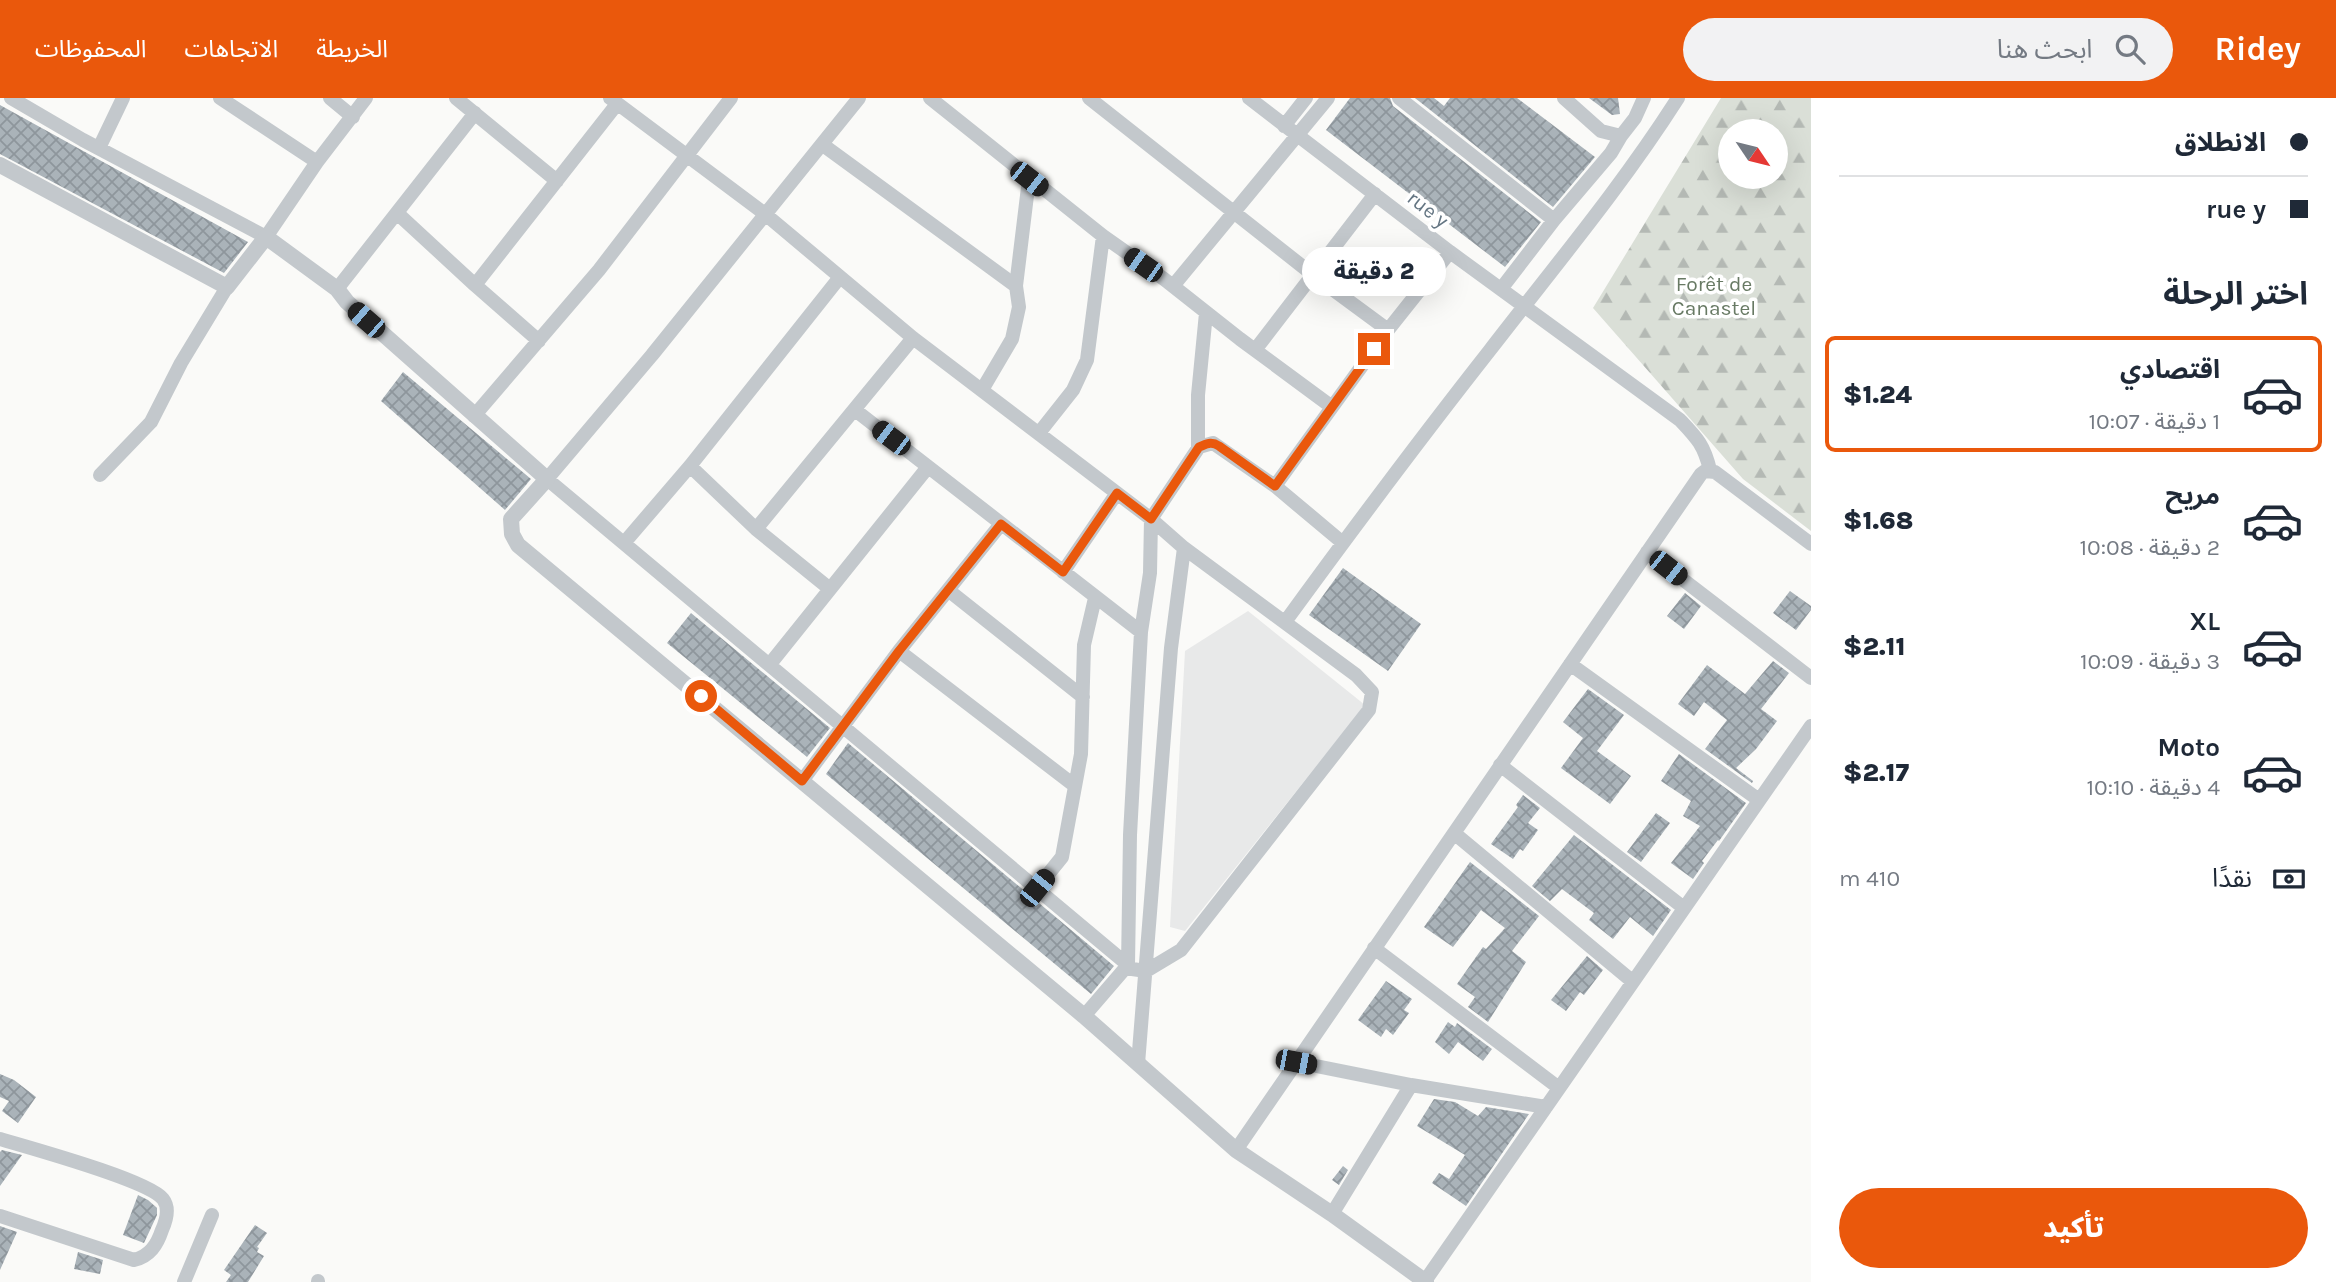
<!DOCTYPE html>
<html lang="ar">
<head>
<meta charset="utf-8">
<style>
	:root { --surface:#fff; --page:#f2f2f3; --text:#1f2937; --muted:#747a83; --line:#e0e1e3; --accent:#ea580c }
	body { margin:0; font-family:Karla,"Noto Sans Arabic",sans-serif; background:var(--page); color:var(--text); direction:rtl; height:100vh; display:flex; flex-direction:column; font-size:26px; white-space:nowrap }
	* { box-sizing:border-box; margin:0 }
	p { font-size:23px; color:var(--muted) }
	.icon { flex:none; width:38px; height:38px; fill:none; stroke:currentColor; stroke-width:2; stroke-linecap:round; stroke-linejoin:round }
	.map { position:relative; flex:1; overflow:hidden; direction:ltr }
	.drawer { display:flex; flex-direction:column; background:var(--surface); width:525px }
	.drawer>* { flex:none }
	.top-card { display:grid; align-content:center; height:154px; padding:0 28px; background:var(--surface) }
	.needle { width:46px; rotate:125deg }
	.controls { position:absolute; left:1718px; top:21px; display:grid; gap:14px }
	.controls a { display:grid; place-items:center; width:70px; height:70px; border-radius:50%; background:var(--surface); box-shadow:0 7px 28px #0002; font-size:35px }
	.end { position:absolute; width:32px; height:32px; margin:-16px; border:9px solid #ea580c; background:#fff; box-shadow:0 0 0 4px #fff }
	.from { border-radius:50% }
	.bubble { position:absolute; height:49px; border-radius:24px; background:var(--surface); box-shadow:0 7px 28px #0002; font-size:23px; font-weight:800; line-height:49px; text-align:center; direction:rtl }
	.car { position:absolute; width:21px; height:42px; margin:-21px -10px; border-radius:9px; box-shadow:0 0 5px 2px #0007; background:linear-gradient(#222 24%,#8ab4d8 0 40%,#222 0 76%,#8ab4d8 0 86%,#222 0) }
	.top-card b { display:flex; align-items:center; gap:24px; height:66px; font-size:26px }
	.top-card b+b { border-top:2px solid var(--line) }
	.top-card i { width:18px; height:18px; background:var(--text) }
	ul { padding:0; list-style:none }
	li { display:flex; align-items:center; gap:21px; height:116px; margin:0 14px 10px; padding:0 14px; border:4px solid transparent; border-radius:10px }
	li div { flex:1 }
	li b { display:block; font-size:26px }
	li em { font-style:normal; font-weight:800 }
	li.on { border-color:var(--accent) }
	li>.icon { width:63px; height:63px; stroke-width:1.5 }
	h2 { padding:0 28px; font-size:32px; line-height:84px }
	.pay { display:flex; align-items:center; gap:18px; height:77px; padding:0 28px; font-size:26px }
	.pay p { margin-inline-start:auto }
	.cta { display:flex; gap:14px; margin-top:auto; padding:14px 28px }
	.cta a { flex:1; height:80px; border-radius:42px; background:var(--accent); color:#fff; font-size:28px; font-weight:800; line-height:80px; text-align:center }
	header { display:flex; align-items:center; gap:42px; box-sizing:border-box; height:98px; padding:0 35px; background:var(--accent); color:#fff }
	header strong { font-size:33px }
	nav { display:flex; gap:38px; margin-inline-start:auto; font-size:24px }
	.search { width:490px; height:63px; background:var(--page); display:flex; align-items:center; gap:18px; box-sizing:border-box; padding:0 24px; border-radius:38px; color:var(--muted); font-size:26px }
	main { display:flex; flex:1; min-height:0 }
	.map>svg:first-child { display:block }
</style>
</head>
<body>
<header>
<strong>Ridey</strong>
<div class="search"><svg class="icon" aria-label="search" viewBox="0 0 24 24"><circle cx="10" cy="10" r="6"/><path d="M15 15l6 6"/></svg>ابحث هنا</div>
<nav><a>الخريطة</a><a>الاتجاهات</a><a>المحفوظات</a></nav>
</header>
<main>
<section class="drawer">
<div class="top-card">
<b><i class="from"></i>الانطلاق</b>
<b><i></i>rue y</b>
</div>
<h2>اختر الرحلة</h2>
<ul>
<li class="on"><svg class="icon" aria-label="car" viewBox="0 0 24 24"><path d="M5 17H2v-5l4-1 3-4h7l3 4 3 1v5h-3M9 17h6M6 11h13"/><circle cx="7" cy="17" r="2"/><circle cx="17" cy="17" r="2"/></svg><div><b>اقتصادي</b><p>1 دقيقة · 10:07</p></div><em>$1.24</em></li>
<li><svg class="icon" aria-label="car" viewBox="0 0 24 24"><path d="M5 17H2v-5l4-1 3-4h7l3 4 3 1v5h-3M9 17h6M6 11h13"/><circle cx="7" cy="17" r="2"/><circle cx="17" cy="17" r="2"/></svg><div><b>مريح</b><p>2 دقيقة · 10:08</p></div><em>$1.68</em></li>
<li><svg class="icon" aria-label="car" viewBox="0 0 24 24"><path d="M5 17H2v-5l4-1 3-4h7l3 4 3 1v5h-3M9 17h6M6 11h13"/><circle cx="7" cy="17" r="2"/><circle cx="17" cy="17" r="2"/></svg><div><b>XL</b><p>3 دقيقة · 10:09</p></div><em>$2.11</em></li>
<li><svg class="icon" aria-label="car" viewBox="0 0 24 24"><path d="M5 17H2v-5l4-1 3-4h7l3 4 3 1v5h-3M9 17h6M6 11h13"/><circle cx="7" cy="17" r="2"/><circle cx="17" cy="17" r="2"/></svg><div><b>Moto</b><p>4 دقيقة · 10:10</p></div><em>$2.17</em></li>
</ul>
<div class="pay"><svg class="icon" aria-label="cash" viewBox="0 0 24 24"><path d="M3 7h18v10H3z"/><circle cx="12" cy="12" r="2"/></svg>نقدًا<p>410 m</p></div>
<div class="cta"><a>تأكيد</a></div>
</section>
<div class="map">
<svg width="1811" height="1184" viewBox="0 0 1811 1184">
	<defs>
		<pattern id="forest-firs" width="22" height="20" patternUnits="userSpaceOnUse" patternTransform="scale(1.75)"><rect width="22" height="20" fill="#dadfd7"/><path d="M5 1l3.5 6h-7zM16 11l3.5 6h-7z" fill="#b4b9b4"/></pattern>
		<pattern id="building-cross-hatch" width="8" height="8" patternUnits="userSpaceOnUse" patternTransform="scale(1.75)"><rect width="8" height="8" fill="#aab3b9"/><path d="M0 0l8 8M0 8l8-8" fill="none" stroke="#8e969c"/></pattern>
	</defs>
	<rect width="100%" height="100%" fill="#fafaf8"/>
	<!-- built -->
	<path fill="#e8e9e9" d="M1248 513 1365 607 1185 833 1170 829 1185 553Z"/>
	<!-- forest -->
	<path fill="url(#forest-firs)" fill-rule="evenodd" d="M1721 0H1811V433L1743 381 1593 210ZM1731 33H1776V79H1731Z"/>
	<!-- building -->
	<path fill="url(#building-cross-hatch)" d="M1350 0H1390L1393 8 1541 124 1505 169 1326 32Z
		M1415 0H1434L1444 8 1450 0H1517L1595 59 1553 109Z
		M1589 0H1618L1620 16 1612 17Z
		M0 7 248 144 224 175 0 56Z
		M403 274 531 381 505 412 381 303Z
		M1343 470 1421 526 1388 573 1309 517Z
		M1790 493 1811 508V512L1796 532 1773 515Z
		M1685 495 1701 508 1684 531 1667 518Z
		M691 515 830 630 807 659 667 545Z
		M1773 563 1789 575 1761 611 1777 623 1756 651 1736 670 1753 683 1752 685 1705 651 1727 622 1704 604 1694 618 1678 606 1707 567 1745 596Z
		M1588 591 1624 617 1597 653 1631 678 1610 706 1561 670 1583 640 1563 624Z
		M848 645 1114 868 1091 896 826 676Z
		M1679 656 1746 705 1719 743 1718 742 1702 763 1704 765 1693 781 1671 765 1700 728 1683 718 1691 703 1661 683Z
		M1523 697 1540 710 1528 725 1538 732 1523 753 1520 751 1513 761 1491 746 1518 709 1516 707Z
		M1656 715 1670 725 1641 764 1627 754Z
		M1574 737 1671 812 1653 838 1630 819 1613 841 1589 822 1594 815 1562 791 1550 803 1532 788Z
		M1470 764 1539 818 1512 853 1526 864 1488 924 1468 909 1475 899 1457 886 1483 849 1486 851 1505 830 1481 812 1453 849 1424 829Z
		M1587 858 1603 872 1584 897 1580 894 1566 913 1551 902Z
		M1386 883 1412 901 1404 912 1409 915 1393 937 1386 931 1381 939 1358 922Z
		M1448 924 1455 929 1457 925 1492 951 1483 963 1458 944 1449 956 1435 944Z
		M0 976 14 982 36 999 18 1025 2 1013 9 1003 0 999Z
		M1434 1001 1455 1004 1478 1018 1486 1009 1529 1016 1466 1108 1432 1085 1439 1075 1449 1081 1465 1057 1417 1028Z
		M2 1052 22 1057 0 1088V1054Z
		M1343 1068 1348 1072 1339 1087 1332 1082Z
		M138 1097 148 1102 157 1110V1117L144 1145 123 1137Z
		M255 1127 267 1135 257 1149 259 1150 257 1154 264 1158 248 1184H226L231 1177 224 1172Z
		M0 1128 17 1134 0 1172Z
		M78 1154 103 1162 100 1176 74 1171Z"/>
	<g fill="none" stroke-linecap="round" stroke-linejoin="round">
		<!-- minor -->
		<path stroke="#c3c8cc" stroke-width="14" d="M11 0 83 42 266 139 317 64 366 0
			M220 0 317 64
			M330 0 353 19
			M456 0 557 83
			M610 0 765 116 913 240 1151 421 1184 450 1356 577 1372 594 1369 612 1181 852 1146 873 1125 870
			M859 0 652 257 547 381 1128 867
			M930 0 1103 138 1164 181 1240 241 1332 309
			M1089 0 1312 176 1388 232
			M1249 0 1450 154 1388 232 1275 388
			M1399 0 1554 122
			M1564 0 1601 33 1621 38 1635 20 1644 0
			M1284 28 1306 0
			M823 47 1016 188
			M99 50 123 0
			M397 115 475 187 539 243
			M1450 154 1680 322C1697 340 1704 347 1710 372
			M475 187 617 6
			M1173 188 1328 0
			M337 191 475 15
			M1501 191 1554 122 1611 55 1621 38
			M1255 252 1375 96
			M982 292 1012 241 1019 209 1016 188 1029 81
			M855 312 1141 534
			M474 318 599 172 731 0
			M1039 335 1073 292 1087 262 1103 138
			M1198 350V297L1206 215
			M690 368 756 431 830 491
			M100 377 151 324 181 265 227 189
			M756 431 913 240
			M624 445 690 368 840 179
			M1647 454 1811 580
			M1063 474 1117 395
			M948 492 1083 599
			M1285 524C1352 432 1420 341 1490 252 1554 169 1622 88 1678 0
			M899 553 1075 688
			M770 566 928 369
			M1570 566 1759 702
			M1500 667 1684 810
			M802 683 899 553 1001 426
			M1454 735 1632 883
			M1037 790 1062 759 1081 656 1084 547 1095 500
			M1374 850 1559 990
			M1084 918 1128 867 1130 737 1141 534 1150 475 1151 421 1199 349 1213 345 1275 388 1343 445
			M1296 964 1411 987 1546 1009
			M1138 966 1171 550 1184 450
			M0 1041C30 1050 148 1082 163 1101 170 1110 166 1123 162 1132 157 1147 150 1158 134 1162L0 1118
			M1236 1052 1701 376 1705 373 1715 374 1811 446
			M1332 1116 1411 987
			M1425 1183 1811 628
			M184 1184 212 1117
			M318 1184V1183"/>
		<!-- tertiary -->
		<path stroke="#c3c8cc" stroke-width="16" d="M0 67 227 189 266 139 337 191 347 204 547 381 511 421 512 436 518 447 1084 918 1236 1052 1332 1116 1426 1184"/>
	</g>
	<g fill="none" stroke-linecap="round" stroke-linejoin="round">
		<!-- route -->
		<path stroke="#ea580c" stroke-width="9" d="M701 598 802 683 899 553 1001 426 1063 474 1117 395 1151 421 1199 349C1207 346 1211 343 1219 348L1275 388 1374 251"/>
	</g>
	<g text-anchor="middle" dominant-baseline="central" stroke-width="7" stroke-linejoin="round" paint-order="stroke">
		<!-- street labels -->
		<g font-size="21" fill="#657683" stroke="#fff">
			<text transform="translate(1428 111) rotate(38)">rue y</text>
		</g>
		<!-- park labels -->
		<g font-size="21" fill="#687a64" stroke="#fff">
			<text x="1714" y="186">Forêt de<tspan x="1714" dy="24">Canastel</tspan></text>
		</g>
	</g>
</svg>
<div class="controls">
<a><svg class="needle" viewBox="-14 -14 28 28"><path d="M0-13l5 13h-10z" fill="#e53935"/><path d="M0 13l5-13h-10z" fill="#747a83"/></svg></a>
</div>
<i class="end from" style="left:701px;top:598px"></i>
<i class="end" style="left:1374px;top:251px"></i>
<div class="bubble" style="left:1302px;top:149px;width:144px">2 دقيقة</div>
<i class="car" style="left:1029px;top:81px;rotate:128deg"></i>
<i class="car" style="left:1143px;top:167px;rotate:305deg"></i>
<i class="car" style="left:366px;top:222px;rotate:311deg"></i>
<i class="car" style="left:891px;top:340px;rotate:307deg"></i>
<i class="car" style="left:1668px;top:470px;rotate:128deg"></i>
<i class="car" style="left:1037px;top:790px;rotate:39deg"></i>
<i class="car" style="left:1296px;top:964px;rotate:101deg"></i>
</div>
</main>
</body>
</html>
